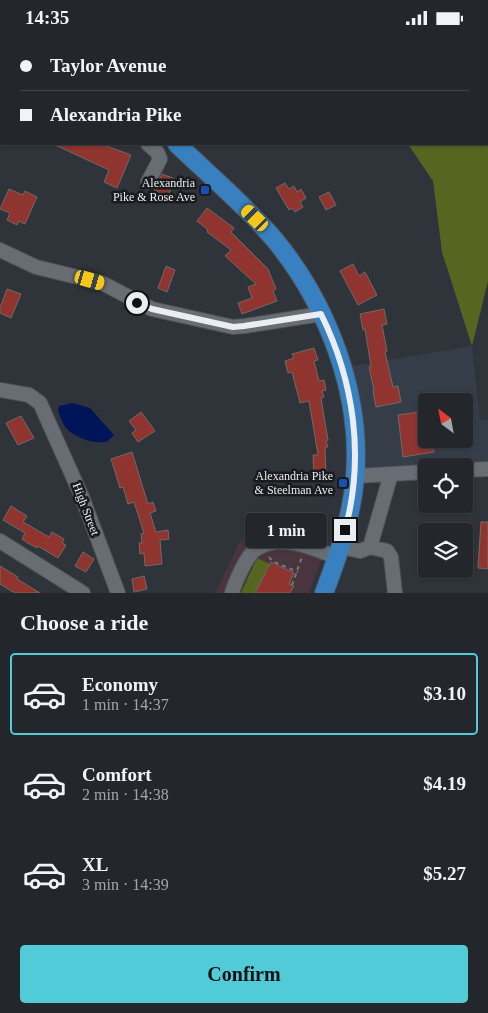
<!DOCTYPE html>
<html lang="en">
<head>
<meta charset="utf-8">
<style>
	:root { --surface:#23272c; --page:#2f3338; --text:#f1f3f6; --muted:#a3a5a9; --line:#404448; --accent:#52cbd8 }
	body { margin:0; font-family:"Times New Roman",serif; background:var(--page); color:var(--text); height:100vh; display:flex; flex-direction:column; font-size:19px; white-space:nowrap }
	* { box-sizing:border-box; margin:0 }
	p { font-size:16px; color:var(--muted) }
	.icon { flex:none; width:28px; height:28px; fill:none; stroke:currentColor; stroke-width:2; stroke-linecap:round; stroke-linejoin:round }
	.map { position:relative; height:558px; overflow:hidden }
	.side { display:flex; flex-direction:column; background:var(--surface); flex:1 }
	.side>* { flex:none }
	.banner { position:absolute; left:0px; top:0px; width:489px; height:110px; box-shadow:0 1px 4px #0004,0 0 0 1px var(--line); display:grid; align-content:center; height:110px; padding:0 20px; background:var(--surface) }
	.needle { width:32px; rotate:328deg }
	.fabs { position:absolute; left:418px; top:358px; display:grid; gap:10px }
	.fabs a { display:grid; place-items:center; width:55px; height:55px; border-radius:5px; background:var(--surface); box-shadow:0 1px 4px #0004,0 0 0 1px var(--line); font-size:25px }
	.end { position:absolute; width:22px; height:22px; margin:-11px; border:6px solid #eaedf1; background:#111; box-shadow:0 0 0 2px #111 }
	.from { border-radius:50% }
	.bubble { position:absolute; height:35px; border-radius:5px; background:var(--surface); box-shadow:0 1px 4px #0004,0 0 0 1px var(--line); font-size:16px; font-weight:700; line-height:35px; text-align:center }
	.car { position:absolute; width:15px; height:30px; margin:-15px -8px; border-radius:6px; box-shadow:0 0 4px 1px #0007; background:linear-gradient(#f5c518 24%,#345 0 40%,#f5c518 0 76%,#345 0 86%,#f5c518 0) }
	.banner b { display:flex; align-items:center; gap:18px; height:48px; font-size:19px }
	.banner b+b { border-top:1px solid var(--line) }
	.banner i { width:12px; height:12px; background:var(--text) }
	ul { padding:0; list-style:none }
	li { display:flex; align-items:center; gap:15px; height:82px; margin:0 10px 8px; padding:0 10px; border:2px solid transparent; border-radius:5px }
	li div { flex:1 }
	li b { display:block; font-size:19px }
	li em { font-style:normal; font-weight:700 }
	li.active { border-color:var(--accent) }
	li>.icon { width:45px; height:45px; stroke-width:1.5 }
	h2 { padding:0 20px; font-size:22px; line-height:60px }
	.cta { display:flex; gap:10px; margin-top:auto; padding:10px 20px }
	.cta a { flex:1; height:58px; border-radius:5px; background:var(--accent); color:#111; font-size:20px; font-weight:700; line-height:58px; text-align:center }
	.status { display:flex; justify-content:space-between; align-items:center; height:35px; padding:0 25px; background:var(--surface); direction:ltr }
	.status svg { height:14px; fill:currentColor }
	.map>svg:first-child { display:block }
</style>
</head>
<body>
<div class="status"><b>14:35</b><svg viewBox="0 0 49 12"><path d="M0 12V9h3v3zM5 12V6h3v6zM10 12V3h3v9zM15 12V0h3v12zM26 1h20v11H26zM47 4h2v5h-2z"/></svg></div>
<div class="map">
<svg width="488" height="558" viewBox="0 0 488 558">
	<rect width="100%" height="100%" fill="#2f343a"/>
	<!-- built -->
	<path fill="#343d48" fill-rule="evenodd" d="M472 311 480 385H488V434L464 431H426L356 441 342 333ZM426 366H464V404H426Z"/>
	<!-- education -->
	<path fill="#48353d" d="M254 497 284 499 328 507 309 558H215L240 507Z"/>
	<!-- green -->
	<path fill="#566621" d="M377 0H488V246L472 311 442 217 433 146 408 109H488V1H377Z
		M257 523 270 529 255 558H241Z"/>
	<!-- water -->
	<path fill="#001559" d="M72 368 90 373 114 400C111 403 109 406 105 407 93 409 74 402 66 393 62 388 60 381 58 375L59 371Z"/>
	<!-- building -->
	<path fill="#8f342f" stroke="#726967" d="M53 109H101L131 120 117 153 104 147 109 135Z
		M162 139 175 144 168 161 154 155Z
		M285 148 289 154 294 151 297 157 301 154 306 163 300 167 303 172 295 177 292 173 289 175 276 153Z
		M9 154 23 160 25 156 37 162 25 189 19 186 17 190 7 185 10 178 0 174Z
		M329 157 336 170 326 175 319 162Z
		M207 173 234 193 231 197 268 234 276 254 273 256 277 266 242 279 238 268 252 263 248 252 256 249 225 221 231 215 207 197 208 195 197 186Z
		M353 229 359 241 365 237 377 260 358 270 340 236Z
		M166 231 175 235 167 257 158 253Z
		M7 254 21 259 11 283 0 278V273Z
		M384 274 387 289 382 290 387 316 385 317 393 352 398 351 401 367 376 372 373 356 374 355 369 332 371 331 365 294 363 295 360 279Z
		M314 313 318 325 314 326 319 346 324 345 326 355 322 356 324 362 321 363 328 405 326 406 328 412H325L326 443H314L313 420H318L309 366 300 368 292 337 288 338 285 326 294 323 292 319Z
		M426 376V404H433L434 417 403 422 398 380Z
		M141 377 155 396 138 407 132 398 136 395 129 386Z
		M21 381 34 403 18 410 6 388Z
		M132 417 148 469 153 467 156 476 150 478 156 497 168 495 169 504 160 505 162 529 145 531 144 518 140 519 139 508H142L141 499 144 498 134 467 128 469 123 452 120 453 111 424Z
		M11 471 27 481 23 487 49 502 52 497 64 504 62 508 66 510 58 523 38 511 37 513 26 507 22 504 25 498 3 485Z
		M481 487H488V534L478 533Z
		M83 517 94 524 86 537 75 531Z
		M271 527 294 538 289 549 294 551 290 558H255Z
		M0 531 18 542 17 544 40 558H15L0 549Z
		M144 541 147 554 134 557 132 544Z"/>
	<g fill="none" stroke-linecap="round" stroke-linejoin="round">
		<defs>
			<path id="minor" d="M91 1 92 0
				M308 1 309 0
				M0 42H1
				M148 147 160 124 157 117 148 109
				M0 215 36 232 102 248 152 274 233 292 245 291 321 279
				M0 355 29 360 40 368 82 462 118 558
				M464 435 488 434
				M356 441 426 437
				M0 506 83 558
				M341 512 360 516 370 512 391 439
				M370 512 387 516 391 522 395 558
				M232 558C235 547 247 520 256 514 281 498 314 513 338 523"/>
			<path id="major" d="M64 0 66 1
				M177 109C209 140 245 170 274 204 327 268 362 358 355 442 352 482 338 521 324 558"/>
		</defs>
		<!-- minor casing -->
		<use href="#minor" stroke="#4e5257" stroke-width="16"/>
		<!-- major casing -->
		<use href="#major" stroke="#4e5257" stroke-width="20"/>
		<!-- path -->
		<path stroke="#75797e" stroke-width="2" stroke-dasharray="4 4" stroke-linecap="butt" d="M269 522 272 526 298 537
			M292 550 302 522"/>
		<!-- minor -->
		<use href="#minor" stroke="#686d74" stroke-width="14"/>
		<!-- major -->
		<use href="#major" stroke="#3880bf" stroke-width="18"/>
	</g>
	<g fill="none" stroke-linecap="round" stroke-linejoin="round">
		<!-- route -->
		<path stroke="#eaedf1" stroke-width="6" d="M137 268 152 274 233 292 244 291 321 279C354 346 365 422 345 495"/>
	</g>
	<!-- markers -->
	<g fill="#1a4fb4" stroke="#191b1e" stroke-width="2">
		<rect x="200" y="150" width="10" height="10" rx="2.5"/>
		<rect x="338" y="443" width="10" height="10" rx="2.5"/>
	</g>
	<g text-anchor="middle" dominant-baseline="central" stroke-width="5" stroke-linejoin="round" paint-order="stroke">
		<!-- poi labels -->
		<g font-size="12" fill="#eaedf1" stroke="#191b1e" text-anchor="end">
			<text x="195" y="148">Alexandria<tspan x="195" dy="14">Pike &amp; Rose Ave</tspan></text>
			<text x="333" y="441">Alexandria Pike<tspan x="333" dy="14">&amp; Steelman Ave</tspan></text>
		</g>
		<!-- street labels -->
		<g font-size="12" fill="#eaedf1" stroke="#191b1e">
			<text transform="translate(86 474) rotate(69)">High Street</text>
		</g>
	</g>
</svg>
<div class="fabs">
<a><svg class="needle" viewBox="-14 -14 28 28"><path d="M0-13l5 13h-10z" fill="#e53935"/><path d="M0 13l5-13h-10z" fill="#a3a5a9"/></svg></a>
<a><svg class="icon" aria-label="locate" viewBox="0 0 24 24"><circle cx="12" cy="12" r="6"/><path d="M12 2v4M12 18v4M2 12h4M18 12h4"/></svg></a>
<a><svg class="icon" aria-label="layers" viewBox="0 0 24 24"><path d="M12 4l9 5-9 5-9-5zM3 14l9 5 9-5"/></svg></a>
</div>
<i class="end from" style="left:137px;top:268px"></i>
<i class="end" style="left:345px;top:495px"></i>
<div class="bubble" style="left:245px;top:478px;width:82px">1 min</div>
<i class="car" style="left:255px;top:183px;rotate:314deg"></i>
<i class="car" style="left:90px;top:245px;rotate:106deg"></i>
<div class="banner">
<b><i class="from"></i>Taylor Avenue</b>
<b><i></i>Alexandria Pike</b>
</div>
</div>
<section class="side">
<h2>Choose a ride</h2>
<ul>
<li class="active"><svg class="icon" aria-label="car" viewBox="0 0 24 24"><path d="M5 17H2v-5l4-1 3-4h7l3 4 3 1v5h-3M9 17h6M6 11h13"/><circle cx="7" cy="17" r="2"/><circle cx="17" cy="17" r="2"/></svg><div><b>Economy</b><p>1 min · 14:37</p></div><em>$3.10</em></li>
<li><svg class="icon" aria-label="car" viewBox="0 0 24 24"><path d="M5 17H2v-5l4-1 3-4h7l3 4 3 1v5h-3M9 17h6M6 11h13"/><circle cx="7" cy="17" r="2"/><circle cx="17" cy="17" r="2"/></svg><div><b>Comfort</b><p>2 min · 14:38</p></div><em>$4.19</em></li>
<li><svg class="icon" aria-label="car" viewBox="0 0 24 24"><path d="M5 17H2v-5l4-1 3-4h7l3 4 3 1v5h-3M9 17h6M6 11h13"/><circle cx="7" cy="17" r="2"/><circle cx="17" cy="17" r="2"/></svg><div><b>XL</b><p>3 min · 14:39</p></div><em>$5.27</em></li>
</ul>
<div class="cta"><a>Confirm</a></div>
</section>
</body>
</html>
